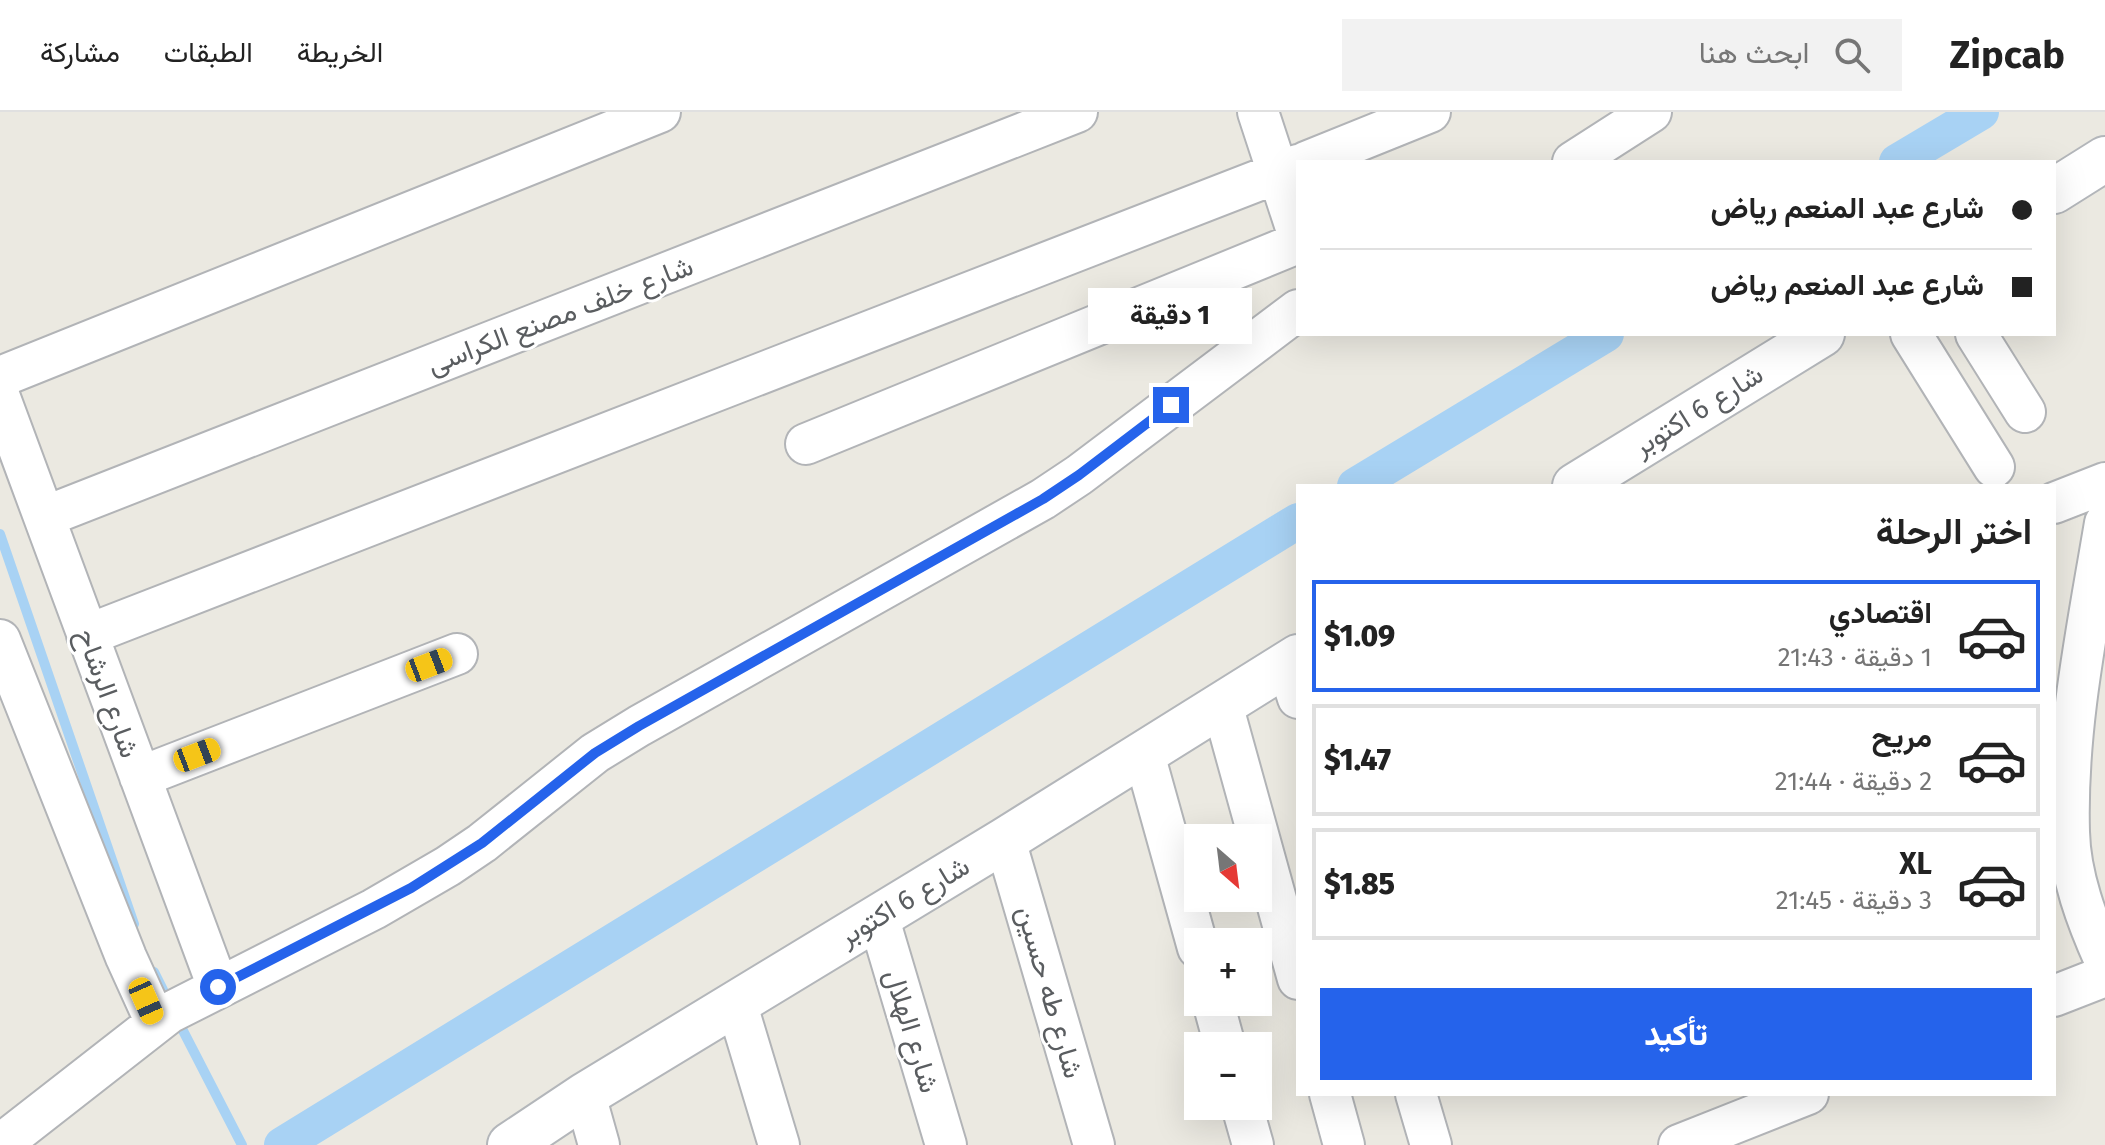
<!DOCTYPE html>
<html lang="ar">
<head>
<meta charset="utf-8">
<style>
	:root { --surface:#fff; --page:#f2f2f2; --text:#222; --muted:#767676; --line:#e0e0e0; --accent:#2563eb }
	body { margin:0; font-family:"Fira Sans",Vazirmatn,sans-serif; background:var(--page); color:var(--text); direction:rtl; height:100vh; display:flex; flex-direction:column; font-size:30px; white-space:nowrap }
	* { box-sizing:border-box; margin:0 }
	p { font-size:26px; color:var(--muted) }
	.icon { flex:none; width:44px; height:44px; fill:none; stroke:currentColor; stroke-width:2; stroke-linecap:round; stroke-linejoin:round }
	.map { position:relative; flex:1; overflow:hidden; direction:ltr }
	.details { position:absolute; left:1296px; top:372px; width:760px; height:612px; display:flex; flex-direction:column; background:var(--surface); border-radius:0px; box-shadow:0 8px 32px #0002; direction:rtl }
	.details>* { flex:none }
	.guide { position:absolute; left:1296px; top:48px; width:760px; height:176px; border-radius:0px; box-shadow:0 8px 32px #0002; direction:rtl; display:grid; align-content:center; height:176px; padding:0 24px; background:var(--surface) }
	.needle { width:52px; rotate:152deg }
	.controls { position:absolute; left:1184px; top:712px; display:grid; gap:16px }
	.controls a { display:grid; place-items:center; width:88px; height:88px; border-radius:0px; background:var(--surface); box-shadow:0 8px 32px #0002; font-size:40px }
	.end { position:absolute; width:36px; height:36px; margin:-18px; border:10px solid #2563eb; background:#fff; box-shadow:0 0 0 4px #fff }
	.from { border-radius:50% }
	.bubble { position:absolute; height:56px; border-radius:0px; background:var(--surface); box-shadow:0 8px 32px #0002; font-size:26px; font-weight:800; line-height:56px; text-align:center; direction:rtl }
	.car { position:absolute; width:24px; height:48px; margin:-24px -12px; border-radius:10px; box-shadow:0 0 6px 2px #0007; background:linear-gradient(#f5c518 24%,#345 0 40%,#f5c518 0 76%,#345 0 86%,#f5c518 0) }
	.guide b { display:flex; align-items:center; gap:28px; height:76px; font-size:30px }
	.guide b+b { border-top:2px solid var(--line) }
	.guide i { width:20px; height:20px; background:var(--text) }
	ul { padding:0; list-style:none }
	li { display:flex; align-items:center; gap:24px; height:112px; margin:0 16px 12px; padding:0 8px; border:4px solid var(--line); border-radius:0px }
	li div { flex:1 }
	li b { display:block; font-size:30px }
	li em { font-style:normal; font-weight:800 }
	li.on { border-color:var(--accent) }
	li>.icon { width:72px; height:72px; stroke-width:1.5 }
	h2 { padding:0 24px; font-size:36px; line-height:96px }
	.primary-button { display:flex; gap:16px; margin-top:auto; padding:16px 24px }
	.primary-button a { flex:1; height:92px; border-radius:0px; background:var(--accent); color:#fff; font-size:32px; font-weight:800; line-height:92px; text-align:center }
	header { display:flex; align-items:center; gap:48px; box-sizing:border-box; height:112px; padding:0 40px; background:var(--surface); border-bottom:2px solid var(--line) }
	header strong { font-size:38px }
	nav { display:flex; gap:44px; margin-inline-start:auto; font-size:28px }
	.search { width:560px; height:72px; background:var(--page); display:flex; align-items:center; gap:20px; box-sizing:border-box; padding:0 28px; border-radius:0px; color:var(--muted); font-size:30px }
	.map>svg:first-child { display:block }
</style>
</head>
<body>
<header>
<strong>Zipcab</strong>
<div class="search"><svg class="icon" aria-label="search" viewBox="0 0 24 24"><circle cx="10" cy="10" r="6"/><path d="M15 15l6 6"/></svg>ابحث هنا</div>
<nav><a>الخريطة</a><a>الطبقات</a><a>مشاركة</a></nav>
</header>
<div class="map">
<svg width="2105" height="1033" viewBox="0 0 2105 1033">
	<rect width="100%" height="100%" fill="#ebe9e1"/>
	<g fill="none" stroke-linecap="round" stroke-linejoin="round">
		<!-- stream -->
		<path stroke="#a8d2f4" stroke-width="10" d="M0 422 134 812
			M154 860 170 892
			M177 907 242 1033"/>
		<!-- canal -->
		<path stroke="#a8d2f4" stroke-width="36" d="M1897 50 1981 0
			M1355 374 1606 222
			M282 1033 1298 409"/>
		<defs>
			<path id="street" d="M1258 0 1298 122
				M1306 50 1430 0
				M1573 50 1651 0
				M1911 222 1994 355
				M1976 222 2025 300
				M0 265 660 0
				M0 286 218 875
				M806 332 1298 131
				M2054 391 2105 371
				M44 405 1077 0
				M2105 411C2088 513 2066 616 2069 720 2070 764 2087 809 2105 849
				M87 523 1298 53
				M0 528 126 845 156 911
				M1287 552 1298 586
				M1222 592 1298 867
				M1144 642 1198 836
				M140 665 457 542
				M1005 728 1094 1033
				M878 804 946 1033
				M2054 884 2105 864
				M736 890 779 1033
				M1213 890 1225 934
				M1330 982 1344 1033
				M1416 982 1431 1033
				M585 983 599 1033
				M1242 994 1253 1033
				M0 1033 169 901 374 797 448 754 482 731 595 641 639 614 1043 387 1079 363 1298 198
				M1679 1033 1808 982"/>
			<path id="secondary" d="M2054 79 2105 47
				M1575 374 1822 222
				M510 1033 585 983 1005 728 1298 545"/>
		</defs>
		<!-- street casing -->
		<use href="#street" stroke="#b2b4b7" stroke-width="44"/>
		<!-- secondary casing -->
		<use href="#secondary" stroke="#b3b6ba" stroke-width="48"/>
		<!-- street -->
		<use href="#street" stroke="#fff" stroke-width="40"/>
		<!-- secondary -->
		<use href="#secondary" stroke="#fff" stroke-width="44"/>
	</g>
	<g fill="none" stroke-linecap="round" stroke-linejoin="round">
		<!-- route -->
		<path stroke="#2563eb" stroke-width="10" d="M218 875 411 776 482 731 595 641 639 614 1043 387 1079 363 1171 293"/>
	</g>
	<g text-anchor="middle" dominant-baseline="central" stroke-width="6" stroke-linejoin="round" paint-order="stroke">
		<!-- street labels -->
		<g font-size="28" fill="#5a5d60" stroke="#fff">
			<text transform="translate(560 203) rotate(-21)">شارع خلف مصنع الكراسى</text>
			<text transform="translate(1698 298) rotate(-32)">شارع 6 اكتوبر</text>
			<text transform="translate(108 581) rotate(70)">شارع الرشاح</text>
			<text transform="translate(904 789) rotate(-31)">شارع 6 اكتوبر</text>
			<text transform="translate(1050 880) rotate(74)">شارع طه حسين</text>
			<text transform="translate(912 919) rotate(73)">شارع الهلال</text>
		</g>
	</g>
</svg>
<div class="controls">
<a><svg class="needle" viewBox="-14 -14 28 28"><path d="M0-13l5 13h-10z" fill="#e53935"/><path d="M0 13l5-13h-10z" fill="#767676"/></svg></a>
<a>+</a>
<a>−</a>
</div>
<i class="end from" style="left:218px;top:875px"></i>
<i class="end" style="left:1171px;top:293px"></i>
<div class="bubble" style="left:1088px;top:176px;width:164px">1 دقيقة</div>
<i class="car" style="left:429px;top:553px;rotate:69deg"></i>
<i class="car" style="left:197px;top:643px;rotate:69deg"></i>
<i class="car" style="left:146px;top:889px;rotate:156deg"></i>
<div class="guide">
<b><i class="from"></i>شارع عبد المنعم رياض</b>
<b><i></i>شارع عبد المنعم رياض</b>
</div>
<section class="details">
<h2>اختر الرحلة</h2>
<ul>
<li class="on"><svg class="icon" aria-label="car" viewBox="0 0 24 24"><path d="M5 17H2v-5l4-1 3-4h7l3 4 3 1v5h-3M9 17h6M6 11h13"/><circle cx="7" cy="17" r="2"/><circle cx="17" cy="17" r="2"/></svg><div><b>اقتصادي</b><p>1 دقيقة · 21:43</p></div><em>$1.09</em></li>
<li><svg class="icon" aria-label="car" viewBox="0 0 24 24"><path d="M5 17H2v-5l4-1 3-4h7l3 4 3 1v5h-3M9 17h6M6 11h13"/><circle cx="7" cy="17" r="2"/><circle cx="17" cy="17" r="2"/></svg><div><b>مريح</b><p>2 دقيقة · 21:44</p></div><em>$1.47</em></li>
<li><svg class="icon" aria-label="car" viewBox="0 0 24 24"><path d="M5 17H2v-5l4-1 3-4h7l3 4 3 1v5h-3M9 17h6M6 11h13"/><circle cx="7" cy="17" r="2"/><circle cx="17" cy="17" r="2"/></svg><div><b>XL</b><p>3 دقيقة · 21:45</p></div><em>$1.85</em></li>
</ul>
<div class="primary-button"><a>تأكيد</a></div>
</section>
</div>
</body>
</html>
